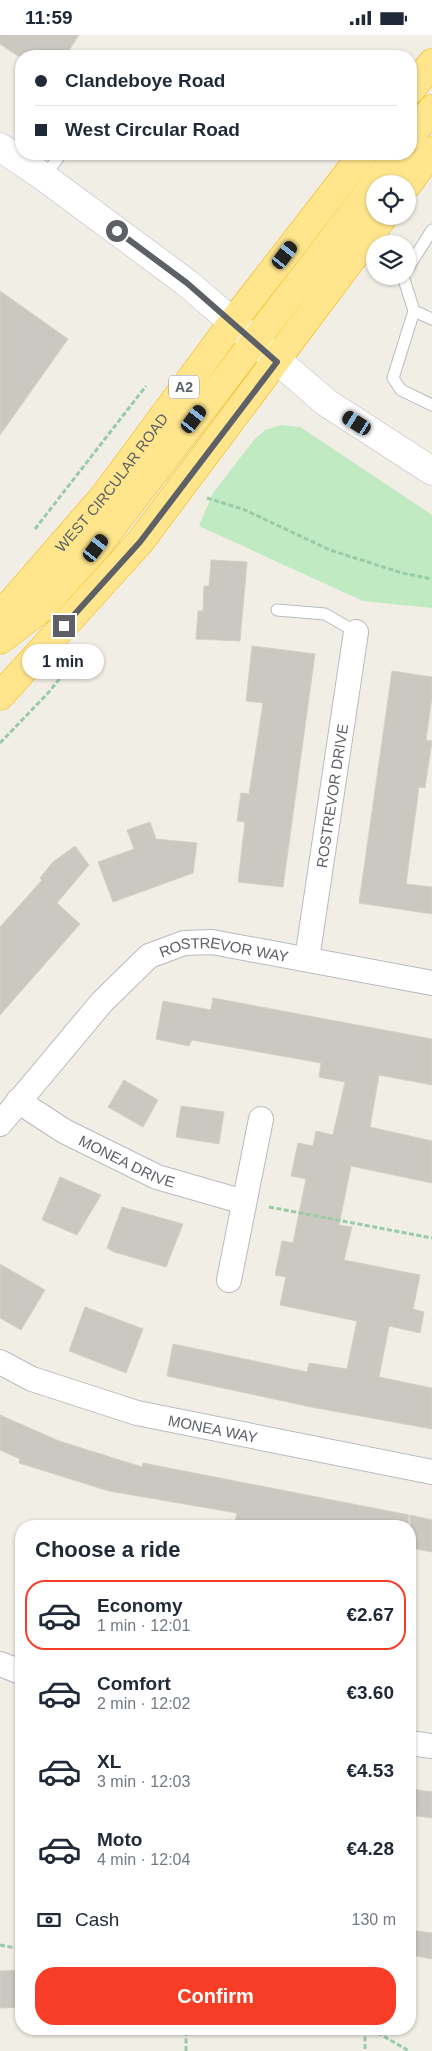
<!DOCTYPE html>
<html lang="en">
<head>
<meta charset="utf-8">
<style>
	:root { --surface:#fff; --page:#f2f2f3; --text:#1f2937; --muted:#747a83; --line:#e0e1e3; --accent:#f73d25 }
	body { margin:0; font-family:Arial,sans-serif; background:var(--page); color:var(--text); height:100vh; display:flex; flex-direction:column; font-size:19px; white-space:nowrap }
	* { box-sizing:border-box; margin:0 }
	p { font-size:16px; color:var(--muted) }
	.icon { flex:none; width:28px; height:28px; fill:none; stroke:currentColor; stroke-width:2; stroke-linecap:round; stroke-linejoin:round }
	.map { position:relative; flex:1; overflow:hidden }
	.details { position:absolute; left:15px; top:1485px; width:401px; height:515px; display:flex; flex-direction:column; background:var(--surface); border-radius:20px; box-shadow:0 1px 4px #0004 }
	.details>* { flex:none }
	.top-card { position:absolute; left:15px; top:15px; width:402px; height:110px; border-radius:20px; box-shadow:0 1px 4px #0004; display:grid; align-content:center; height:110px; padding:0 20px; background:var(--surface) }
	.tools { position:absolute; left:366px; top:140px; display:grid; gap:10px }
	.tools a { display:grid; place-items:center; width:50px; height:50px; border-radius:50%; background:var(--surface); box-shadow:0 1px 4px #0004; font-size:25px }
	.end { position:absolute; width:22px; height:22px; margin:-11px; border:6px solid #5d6167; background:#fff; box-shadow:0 0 0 2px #fff }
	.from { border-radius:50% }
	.bubble { position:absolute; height:35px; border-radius:18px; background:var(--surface); box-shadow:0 1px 4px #0004; font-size:16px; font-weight:700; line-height:35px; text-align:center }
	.car { position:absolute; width:15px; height:30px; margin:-15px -8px; border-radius:6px; box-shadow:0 0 4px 1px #0007; background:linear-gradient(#222 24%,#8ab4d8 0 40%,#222 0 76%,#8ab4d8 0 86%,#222 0) }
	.top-card b { display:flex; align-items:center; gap:18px; height:48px; font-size:19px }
	.top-card b+b { border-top:1px solid var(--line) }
	.top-card i { width:12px; height:12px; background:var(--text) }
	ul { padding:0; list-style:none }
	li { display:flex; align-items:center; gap:15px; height:70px; margin:0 10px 8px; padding:0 10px; border:2px solid transparent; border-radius:20px }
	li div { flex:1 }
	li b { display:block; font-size:19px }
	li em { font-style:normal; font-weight:700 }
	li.active { border-color:var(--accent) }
	li>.icon { width:45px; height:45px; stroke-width:1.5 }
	h2 { padding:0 20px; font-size:22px; line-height:60px }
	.pay { display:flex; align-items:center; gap:12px; height:55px; padding:0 20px; font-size:19px }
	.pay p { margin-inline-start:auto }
	.primary-button { display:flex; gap:10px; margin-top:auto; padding:10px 20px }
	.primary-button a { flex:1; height:58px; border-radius:20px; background:var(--accent); color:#fff; font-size:20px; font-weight:700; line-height:58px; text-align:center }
	.status { display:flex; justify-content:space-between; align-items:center; height:35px; padding:0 25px; background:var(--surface); direction:ltr }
	.status svg { height:14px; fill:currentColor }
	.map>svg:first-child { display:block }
</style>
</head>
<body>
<div class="status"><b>11:59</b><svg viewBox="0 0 49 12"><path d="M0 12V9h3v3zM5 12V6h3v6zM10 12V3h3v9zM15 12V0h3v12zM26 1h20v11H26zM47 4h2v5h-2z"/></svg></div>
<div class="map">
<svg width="432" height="2016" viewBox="0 0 432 2016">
	<rect width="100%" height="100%" fill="#f0eee5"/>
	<!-- green -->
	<path fill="#c0eac1" d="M281 390 300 392 432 480V573L363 566 199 491 213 458 254 405 265 395Z"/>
	<!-- building -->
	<path fill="#cbc8c2" stroke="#d6d0c3" d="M0 0H79L65 21H18L0 9Z
		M0 256 68 304 0 400Z
		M211 525 247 527 240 606 196 604 198 576H203L204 551H209Z
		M252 611 315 619 283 852 238 847 245 787 237 786 241 758 249 759 263 668 246 666Z
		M392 636 432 642V662L426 705 432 706 425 753 419 752 406 849 432 852V879L359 868Z
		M150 787 156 804 197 808 193 838 113 867 98 827 134 814 127 795Z
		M75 811 89 830 57 868 80 889 0 980V892L42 845 40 843 53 827Z
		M213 963 432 1004V1050L379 1040 370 1092 432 1106V1148L351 1131 339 1190 352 1192 344 1225 420 1240 413 1274 424 1277 420 1298 389 1291 379 1342 432 1353V1394L311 1372 167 1341 173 1309 307 1337 309 1328 347 1334 357 1286 280 1270 286 1242 275 1240 282 1206 293 1208 306 1144 291 1141 298 1108 313 1111 316 1096 333 1100 345 1047 319 1042 321 1028 192 1005 189 1011 156 1004 163 966 211 975Z
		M124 1045 158 1065 143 1092 108 1072Z
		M181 1071 224 1077 219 1109 176 1102Z
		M60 1142 101 1160 77 1200 42 1185Z
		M122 1172 183 1189 166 1232 114 1217 107 1213Z
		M0 1229 45 1255 21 1295 0 1283Z
		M85 1272 143 1294 126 1338 69 1316Z
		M0 1380 59 1406 142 1432 143 1428 409 1480 408 1491H234L237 1478 109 1456 19 1428 20 1424 0 1415Z
		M410 1480 432 1485V1517L410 1513Z
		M410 1754 432 1757V1783L410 1780Z
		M410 1895 432 1898V1924L410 1920Z
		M21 1935V1972L0 1973V1936Z"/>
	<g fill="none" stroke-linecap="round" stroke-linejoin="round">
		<defs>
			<path id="lane" d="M44 142 61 119
				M408 233 432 195
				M403 241 414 276 432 284
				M414 276 393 343 401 355 432 370
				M277 575 325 579 356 597"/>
			<g id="street">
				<path id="s1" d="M307 924 356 597"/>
				<path id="s2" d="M18 1066 64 1096 157 1142 244 1167"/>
				<path id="s3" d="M0 1089 102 967 149 921 184 908 212 907 432 948"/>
				<path d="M229 1245 261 1084"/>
				<path id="s4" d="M0 1327 32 1344 137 1378 432 1437"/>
				<path d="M0 1629 21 1637"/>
				<path d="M410 1708 432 1711"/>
			</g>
			<path id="secondary" d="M0 112 44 142 187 248 327 368 432 436"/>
			<g id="highway">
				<path d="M411 55 432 28"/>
				<path d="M411 101 432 74"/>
				<path d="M408 149 432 116"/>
				<path id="s5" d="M0 581 104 461 232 288 363 119"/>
				<path d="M0 605 42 573 96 513 398 119"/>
				<path d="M0 661 140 507 384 181"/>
			</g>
		</defs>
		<!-- lane casing -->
		<use href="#lane" stroke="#b8bbc0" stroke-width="13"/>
		<!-- street casing -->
		<use href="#street" stroke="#b8bbc0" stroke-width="26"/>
		<!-- secondary casing -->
		<use href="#secondary" stroke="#b8bcc2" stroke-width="29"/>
		<!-- highway casing -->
		<use href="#highway" stroke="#f5b200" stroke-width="29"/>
		<!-- path -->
		<path stroke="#98cba8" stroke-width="3" stroke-dasharray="5 2.5" stroke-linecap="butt" d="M207 463 245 475 330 515 402 538 432 544
			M35 494 146 351
			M0 708 49 657 78 621
			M269 1172 432 1203
			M0 1910 21 1914
			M365 1994V2016
			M371 1994 409 2016
			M186 2016V1994"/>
		<!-- lane -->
		<use href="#lane" stroke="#fff" stroke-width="11"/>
		<!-- street -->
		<use href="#street" stroke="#fff" stroke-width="24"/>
		<!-- secondary -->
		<use href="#secondary" stroke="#fff" stroke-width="28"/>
		<!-- highway -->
		<use href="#highway" stroke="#ffe68d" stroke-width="28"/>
	</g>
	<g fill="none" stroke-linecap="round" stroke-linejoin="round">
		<!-- route -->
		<path stroke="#5d6167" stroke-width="6" d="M64 591 140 507 277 327 187 248 117 196"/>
	</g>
	<g text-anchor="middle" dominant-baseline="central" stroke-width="4" stroke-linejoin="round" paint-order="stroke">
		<!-- shield labels -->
		<rect fill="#fff" stroke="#8e9095" stroke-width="1" x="169" y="340.5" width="30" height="23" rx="4"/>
		<g font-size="14" font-weight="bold" fill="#5d6167">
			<text x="184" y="352">A2</text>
		</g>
		<!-- street labels -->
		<g font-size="15" fill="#5d6167" stroke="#fff">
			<text stroke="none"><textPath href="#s5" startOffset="174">WEST CIRCULAR ROAD</textPath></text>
			<text stroke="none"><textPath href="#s1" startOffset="165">ROSTREVOR DRIVE</textPath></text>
			<text stroke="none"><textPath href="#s3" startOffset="302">ROSTREVOR WAY</textPath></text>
			<text stroke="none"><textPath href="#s2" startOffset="125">MONEA DRIVE</textPath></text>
			<text stroke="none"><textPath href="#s4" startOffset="224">MONEA WAY</textPath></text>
		</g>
	</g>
</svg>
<div class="tools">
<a><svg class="icon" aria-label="locate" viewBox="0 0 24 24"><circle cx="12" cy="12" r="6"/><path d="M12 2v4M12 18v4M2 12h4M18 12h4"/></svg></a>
<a><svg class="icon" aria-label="layers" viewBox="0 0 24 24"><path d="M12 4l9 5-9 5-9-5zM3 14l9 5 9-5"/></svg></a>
</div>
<i class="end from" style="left:117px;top:196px"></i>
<i class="end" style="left:64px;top:591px"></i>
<div class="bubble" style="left:22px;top:609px;width:82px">1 min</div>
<i class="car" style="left:285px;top:220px;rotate:37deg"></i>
<i class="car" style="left:194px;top:384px;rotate:37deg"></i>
<i class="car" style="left:357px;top:388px;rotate:303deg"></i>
<i class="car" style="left:96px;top:513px;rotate:37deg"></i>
<div class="top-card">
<b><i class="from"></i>Clandeboye Road</b>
<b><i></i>West Circular Road</b>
</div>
<section class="details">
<h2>Choose a ride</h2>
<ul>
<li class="active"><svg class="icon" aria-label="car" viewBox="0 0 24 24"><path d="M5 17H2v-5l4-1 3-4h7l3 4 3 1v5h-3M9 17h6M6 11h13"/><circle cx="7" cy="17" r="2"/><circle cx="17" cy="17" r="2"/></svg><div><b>Economy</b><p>1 min · 12:01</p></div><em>€2.67</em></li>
<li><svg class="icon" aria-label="car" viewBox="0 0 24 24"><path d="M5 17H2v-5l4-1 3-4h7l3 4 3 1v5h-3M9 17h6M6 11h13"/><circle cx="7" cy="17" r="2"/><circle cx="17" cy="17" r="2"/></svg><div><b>Comfort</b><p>2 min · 12:02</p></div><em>€3.60</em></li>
<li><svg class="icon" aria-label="car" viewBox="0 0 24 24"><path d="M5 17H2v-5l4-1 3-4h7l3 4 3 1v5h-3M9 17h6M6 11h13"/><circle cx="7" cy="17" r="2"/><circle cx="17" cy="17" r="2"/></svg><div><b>XL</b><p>3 min · 12:03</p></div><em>€4.53</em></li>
<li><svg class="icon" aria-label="car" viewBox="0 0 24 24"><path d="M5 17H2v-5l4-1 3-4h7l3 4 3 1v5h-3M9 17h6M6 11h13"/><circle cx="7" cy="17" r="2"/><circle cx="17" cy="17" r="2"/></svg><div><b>Moto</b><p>4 min · 12:04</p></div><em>€4.28</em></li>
</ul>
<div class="pay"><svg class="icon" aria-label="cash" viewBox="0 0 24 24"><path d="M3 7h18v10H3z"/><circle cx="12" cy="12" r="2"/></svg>Cash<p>130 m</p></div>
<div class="primary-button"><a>Confirm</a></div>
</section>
</div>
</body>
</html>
